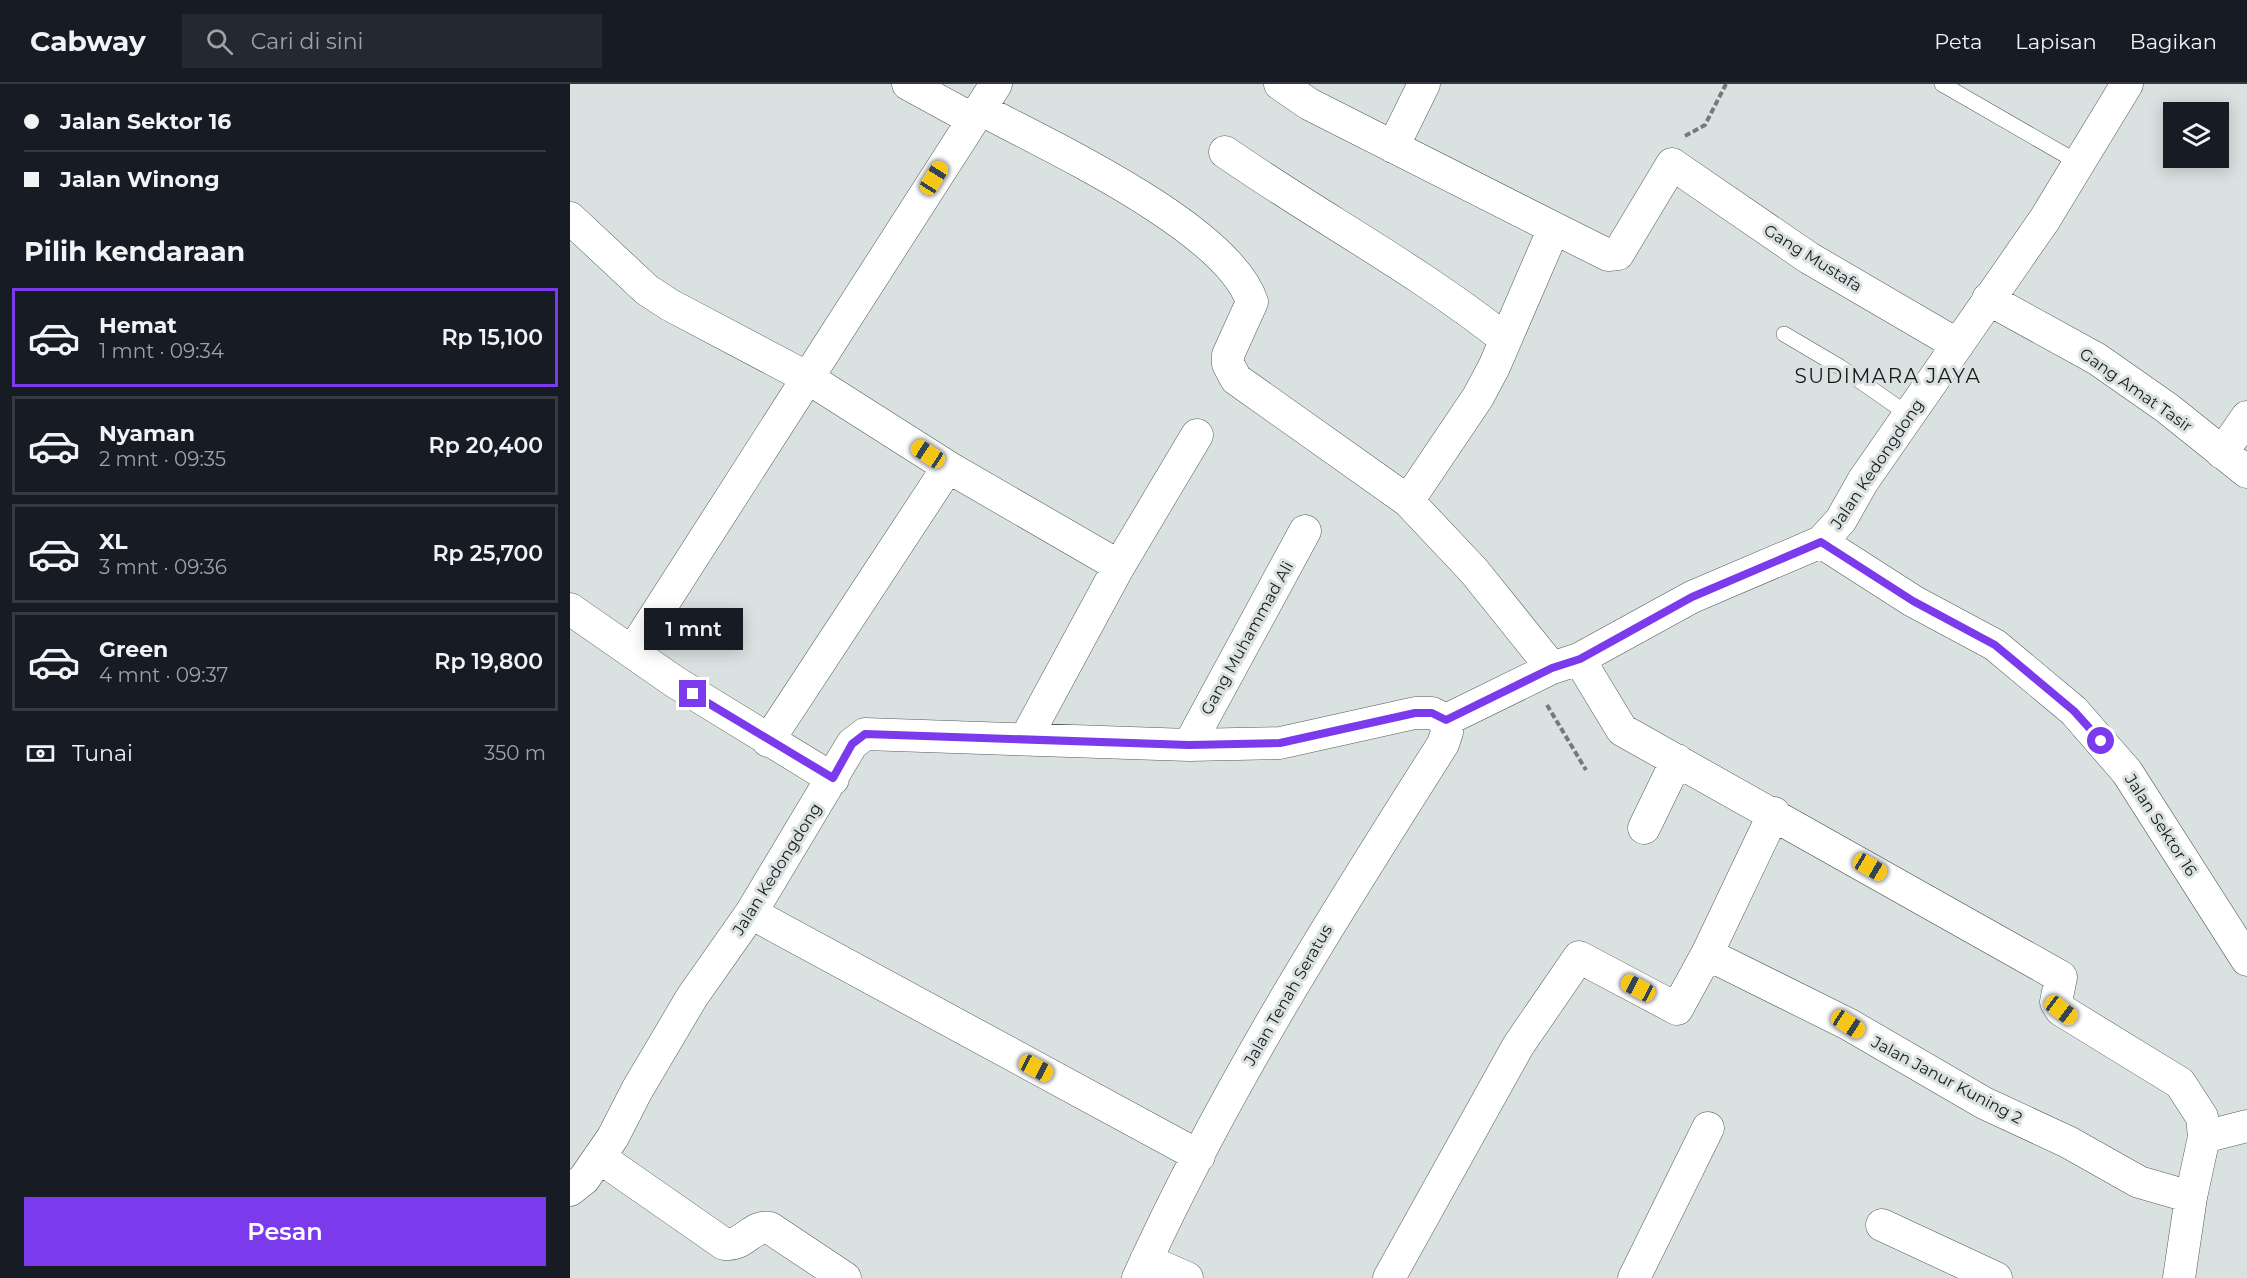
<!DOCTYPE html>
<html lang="id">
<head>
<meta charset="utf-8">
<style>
	:root { --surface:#171b24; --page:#242831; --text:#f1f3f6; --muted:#9ea1a6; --line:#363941; --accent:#7c3aed }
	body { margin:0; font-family:Montserrat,sans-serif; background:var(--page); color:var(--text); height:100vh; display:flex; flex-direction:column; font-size:22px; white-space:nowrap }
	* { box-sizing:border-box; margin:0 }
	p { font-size:20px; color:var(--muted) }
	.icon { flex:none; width:33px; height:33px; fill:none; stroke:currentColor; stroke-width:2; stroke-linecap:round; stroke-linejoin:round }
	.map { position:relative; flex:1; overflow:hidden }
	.drawer { display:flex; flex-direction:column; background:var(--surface); width:570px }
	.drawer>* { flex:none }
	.banner { display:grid; align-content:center; height:132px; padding:0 24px; background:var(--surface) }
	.fabs { position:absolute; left:1593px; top:18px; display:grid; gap:12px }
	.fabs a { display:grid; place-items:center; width:66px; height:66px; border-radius:0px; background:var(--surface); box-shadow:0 3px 15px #0003; font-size:30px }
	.end { position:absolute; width:27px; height:27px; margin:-14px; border:8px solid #7c3aed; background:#fff; box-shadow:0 0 0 3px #fff }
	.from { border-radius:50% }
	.bubble { position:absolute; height:42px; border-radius:0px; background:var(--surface); box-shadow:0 3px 15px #0003; font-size:20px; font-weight:600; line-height:42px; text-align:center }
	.car { position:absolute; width:18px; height:36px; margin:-18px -9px; border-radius:8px; box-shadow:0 0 4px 2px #0007; background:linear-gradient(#f5c518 24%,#345 0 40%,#f5c518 0 76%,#345 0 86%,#f5c518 0) }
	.banner b { display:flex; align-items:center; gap:21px; height:57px; font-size:22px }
	.banner b+b { border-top:2px solid var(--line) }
	.banner i { width:15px; height:15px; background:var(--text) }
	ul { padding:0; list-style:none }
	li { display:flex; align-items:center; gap:18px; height:99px; margin:0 12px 9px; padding:0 12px; border:3px solid var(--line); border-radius:0px }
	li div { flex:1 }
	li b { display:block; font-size:22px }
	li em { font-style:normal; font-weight:600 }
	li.current { border-color:var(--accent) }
	li>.icon { width:54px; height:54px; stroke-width:1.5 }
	h2 { padding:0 24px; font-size:27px; line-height:72px }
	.pay { display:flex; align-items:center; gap:15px; height:66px; padding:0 24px; font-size:22px }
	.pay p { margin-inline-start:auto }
	.action { display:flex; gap:12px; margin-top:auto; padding:12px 24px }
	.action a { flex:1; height:69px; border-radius:0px; background:var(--accent); color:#fff; font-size:24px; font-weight:600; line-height:69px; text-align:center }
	header { display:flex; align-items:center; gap:36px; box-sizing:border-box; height:84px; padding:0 30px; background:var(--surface); border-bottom:2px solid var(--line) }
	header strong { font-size:28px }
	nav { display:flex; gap:33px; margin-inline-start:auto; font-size:21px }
	.search { width:420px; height:54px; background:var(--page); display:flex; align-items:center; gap:15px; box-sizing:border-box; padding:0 21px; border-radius:0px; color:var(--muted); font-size:22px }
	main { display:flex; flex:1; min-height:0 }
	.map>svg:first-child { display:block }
</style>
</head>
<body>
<header>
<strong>Cabway</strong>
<div class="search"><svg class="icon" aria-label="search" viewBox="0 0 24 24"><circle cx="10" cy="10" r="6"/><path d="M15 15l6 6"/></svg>Cari di sini</div>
<nav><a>Peta</a><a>Lapisan</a><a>Bagikan</a></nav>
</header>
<main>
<section class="drawer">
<div class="banner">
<b><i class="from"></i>Jalan Sektor 16</b>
<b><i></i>Jalan Winong</b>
</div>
<h2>Pilih kendaraan</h2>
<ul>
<li class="current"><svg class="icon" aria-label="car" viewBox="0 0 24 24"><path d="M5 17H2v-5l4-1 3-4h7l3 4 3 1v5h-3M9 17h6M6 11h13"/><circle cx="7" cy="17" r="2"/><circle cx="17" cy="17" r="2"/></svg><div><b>Hemat</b><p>1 mnt · 09:34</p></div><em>Rp 15,100</em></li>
<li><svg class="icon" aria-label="car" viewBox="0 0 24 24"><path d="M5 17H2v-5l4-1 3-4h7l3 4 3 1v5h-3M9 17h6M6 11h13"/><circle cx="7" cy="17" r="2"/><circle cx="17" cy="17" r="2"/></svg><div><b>Nyaman</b><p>2 mnt · 09:35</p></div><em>Rp 20,400</em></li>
<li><svg class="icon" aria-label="car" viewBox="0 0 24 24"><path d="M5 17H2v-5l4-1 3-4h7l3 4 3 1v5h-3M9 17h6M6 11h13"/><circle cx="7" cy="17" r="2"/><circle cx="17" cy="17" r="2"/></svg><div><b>XL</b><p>3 mnt · 09:36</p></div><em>Rp 25,700</em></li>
<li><svg class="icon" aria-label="car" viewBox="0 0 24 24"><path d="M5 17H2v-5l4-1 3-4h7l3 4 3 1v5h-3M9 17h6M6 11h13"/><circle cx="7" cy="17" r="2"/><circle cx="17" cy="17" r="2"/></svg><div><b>Green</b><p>4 mnt · 09:37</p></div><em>Rp 19,800</em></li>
</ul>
<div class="pay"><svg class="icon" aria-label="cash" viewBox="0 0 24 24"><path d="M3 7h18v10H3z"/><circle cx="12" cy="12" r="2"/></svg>Tunai<p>350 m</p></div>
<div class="action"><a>Pesan</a></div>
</section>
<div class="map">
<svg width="1677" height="1194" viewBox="0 0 1677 1194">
	<rect width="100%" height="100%" fill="#dae1e1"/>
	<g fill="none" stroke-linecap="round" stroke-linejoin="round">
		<defs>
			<path id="service" d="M1372 0 1509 79
				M1214 250 1270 283 1339 331"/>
			<path id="minor" d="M338 0 402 35
				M710 0 739 20 984 144 924 283 908 313 838 417
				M410 25C479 62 658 144 682 218L658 271V280L666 295 838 417 904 487 982 584
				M823 63 854 0
				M655 68C747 132 847 185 935 255
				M0 134 77 206 100 221 238 294 378 383 549 482
				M984 144 1038 171 1048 170 1102 80 1239 174 1388 261
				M1418 215 1527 275 1597 324 1677 388
				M1652 369 1677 333
				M1251 458 1343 517 1425 561 1504 627 1557 688 1677 876
				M0 525 105 598 263 695
				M62 568 426 0
				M1009 575 1052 646 1484 889 1491 893 1486 918 1491 926 1610 999 1632 1033 1634 1053 1621 1113 1609 1194
				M876 636 982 584 1009 575 1122 513 1251 458 1271 436 1293 397 1475 135 1557 0
				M456 654 549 482 627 351
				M198 657 378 383
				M619 661 735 447
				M1074 744 1107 676
				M181 829 629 1072
				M1137 870 1278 940 1414 1019 1498 1058 1569 1098 1621 1113
				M1634 1053 1677 1042
				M29 1073 154 1160C174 1163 182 1140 200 1144L275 1194
				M0 1106 14 1095 43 1053 67 1006 122 913 181 829 282 660 295 650 619 661 710 659 845 629H862L876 636
				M1312 1141 1426 1194
				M576 1176 617 1194
				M568 1194C653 1007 763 833 873 660L877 648 876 636
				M819 1194 948 962 1009 873 1107 925 1137 870 1204 729
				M1064 1194 1138 1044"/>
		</defs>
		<!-- service casing -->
		<use href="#service" stroke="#545a5a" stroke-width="16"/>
		<!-- minor casing -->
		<use href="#minor" stroke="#545a5a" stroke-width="33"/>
		<!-- path -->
		<path stroke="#757a7a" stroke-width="4" stroke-dasharray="6 3" stroke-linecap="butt" d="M1115 52 1135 41 1156 0
			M977 621 1016 686"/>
		<!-- service -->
		<use href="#service" stroke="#fff" stroke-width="15"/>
		<!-- minor -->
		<use href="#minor" stroke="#fff" stroke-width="32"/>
	</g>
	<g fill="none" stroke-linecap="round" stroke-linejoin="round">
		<!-- route -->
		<path stroke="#7c3aed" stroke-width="8" d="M123 610 263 694 282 660 295 650 619 661 710 659 845 629H862L876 636 982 584 1010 575 1122 513 1251 458 1343 517 1425 561 1504 627 1531 657"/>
	</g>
	<g text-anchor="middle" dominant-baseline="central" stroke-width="6" stroke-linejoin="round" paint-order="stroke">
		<!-- street labels -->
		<g font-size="16" fill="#181a1a" stroke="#dae1e1">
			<text transform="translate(1243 174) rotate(32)">Gang Mustafa</text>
			<text transform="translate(1566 306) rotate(35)">Gang Amat Tasir</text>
			<text transform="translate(1307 380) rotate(-56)">Jalan Kedongdong</text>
			<text transform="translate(677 554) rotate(-61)">Gang Muhammad Ali</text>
			<text transform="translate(1591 741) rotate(57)">Jalan Sektor 16</text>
			<text transform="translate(207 785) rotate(-58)">Jalan Kedongdong</text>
			<text transform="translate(718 911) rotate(-60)">Jalan Tenah Seratus</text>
			<text transform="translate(1377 996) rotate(28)">Jalan Janur Kuning 2</text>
		</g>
		<!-- quarter labels -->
		<g font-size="20" letter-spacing="1.5" fill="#181a1a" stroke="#dae1e1">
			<text x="1318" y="292">SUDIMARA JAYA</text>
		</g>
	</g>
</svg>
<div class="fabs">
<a><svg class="icon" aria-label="layers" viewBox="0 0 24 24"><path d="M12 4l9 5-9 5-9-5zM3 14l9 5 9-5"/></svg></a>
</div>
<i class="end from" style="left:1531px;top:657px"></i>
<i class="end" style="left:123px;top:610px"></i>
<div class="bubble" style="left:74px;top:524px;width:99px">1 mnt</div>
<i class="car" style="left:364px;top:94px;rotate:32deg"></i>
<i class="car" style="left:358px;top:370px;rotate:303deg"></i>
<i class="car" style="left:1300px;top:783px;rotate:120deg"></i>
<i class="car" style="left:1068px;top:904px;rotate:298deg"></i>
<i class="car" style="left:1491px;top:926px;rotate:127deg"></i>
<i class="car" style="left:1278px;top:940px;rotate:123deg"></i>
<i class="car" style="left:466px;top:984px;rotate:118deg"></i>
</div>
</main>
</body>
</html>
